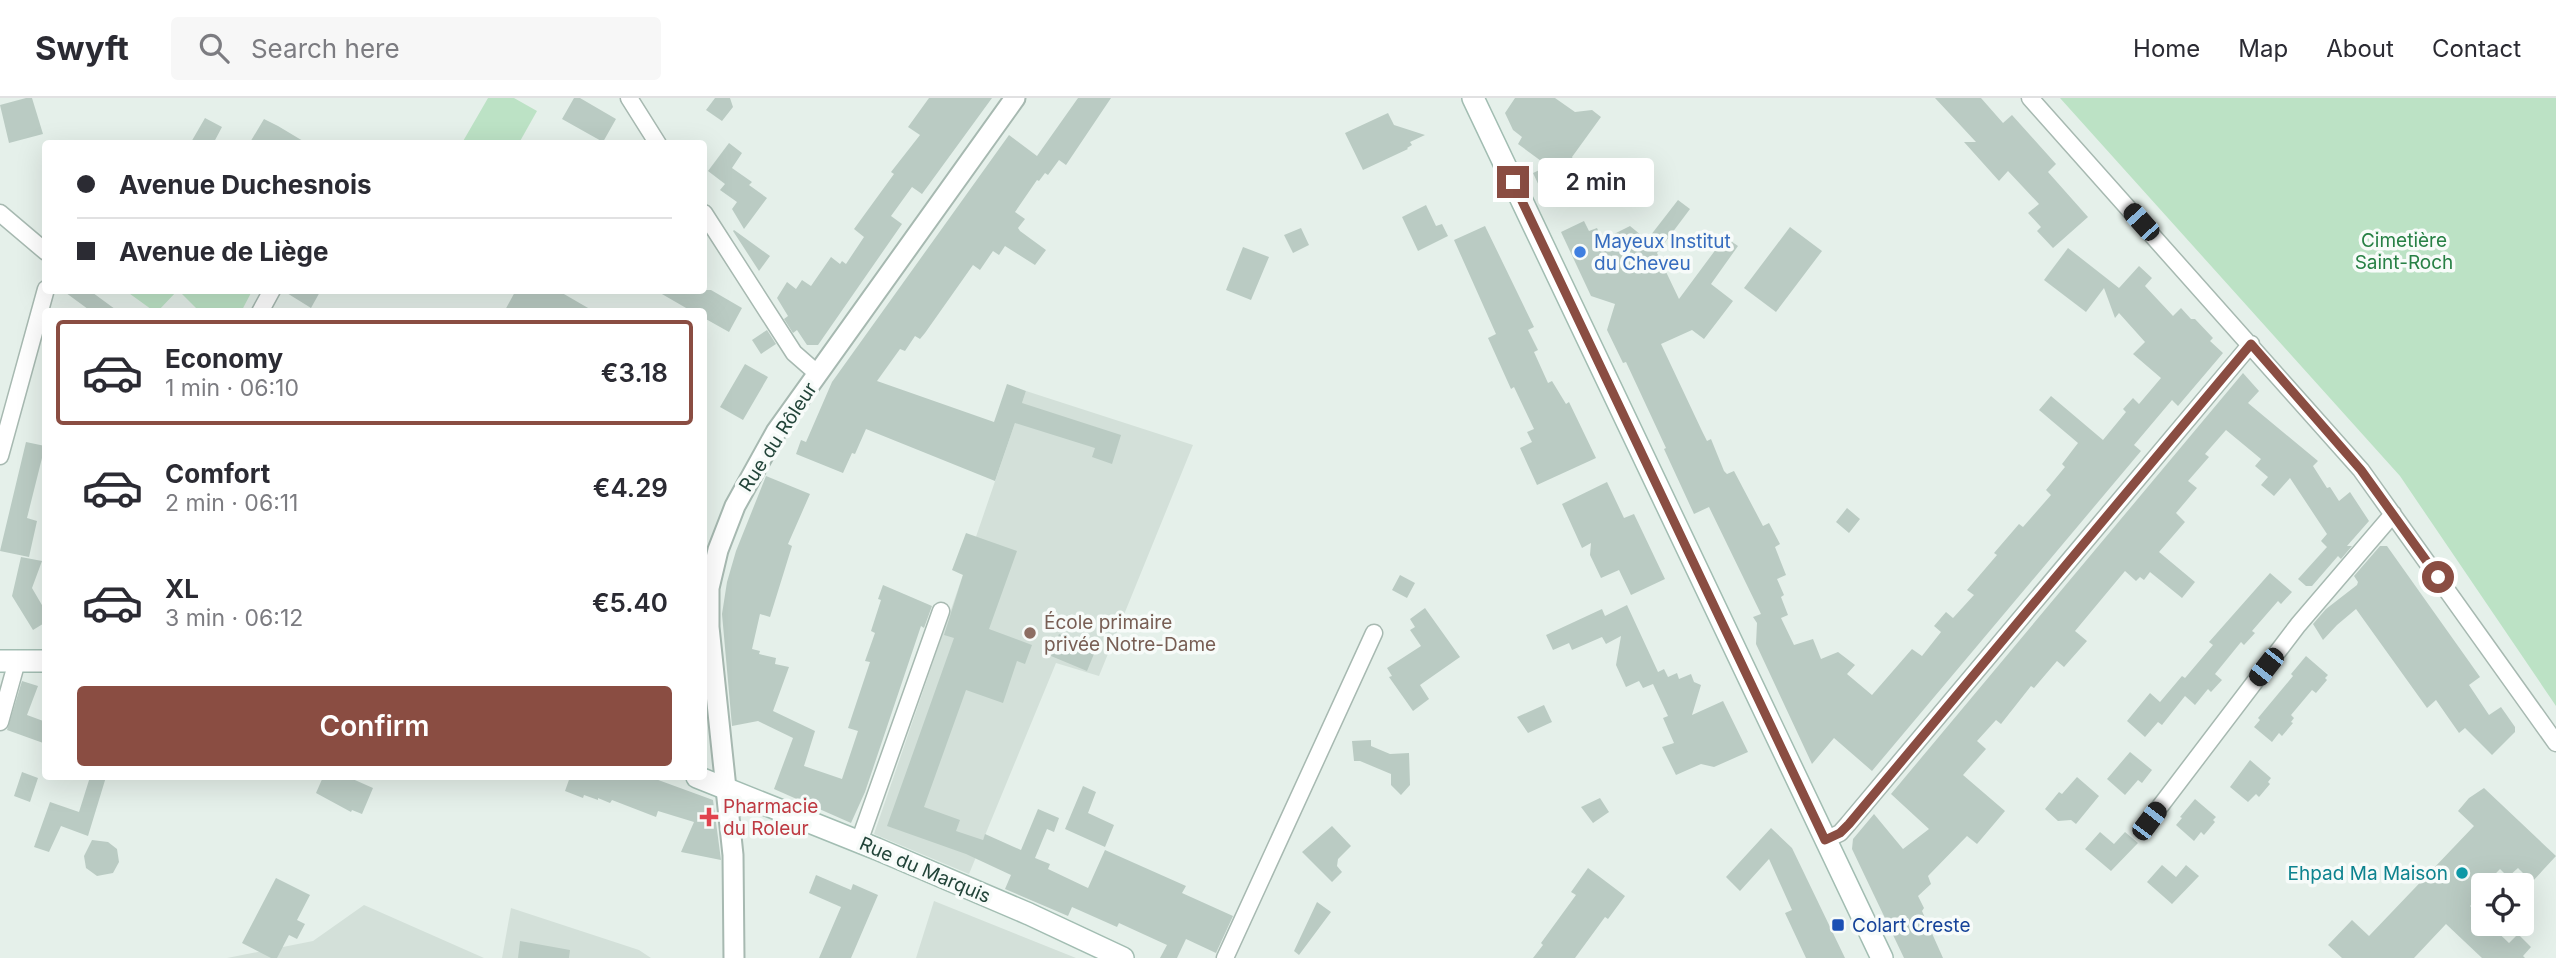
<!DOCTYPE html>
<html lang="en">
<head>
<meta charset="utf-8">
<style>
	:root { --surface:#fff; --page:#f7f7f7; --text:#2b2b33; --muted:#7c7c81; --line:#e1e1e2; --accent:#8a4d42 }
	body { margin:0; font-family:Inter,sans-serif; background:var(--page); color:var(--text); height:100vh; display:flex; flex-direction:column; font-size:26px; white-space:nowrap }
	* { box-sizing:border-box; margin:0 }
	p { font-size:23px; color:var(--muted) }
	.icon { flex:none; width:38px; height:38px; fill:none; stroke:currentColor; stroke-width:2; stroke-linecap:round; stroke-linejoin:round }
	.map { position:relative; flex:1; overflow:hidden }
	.sheet { position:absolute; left:42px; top:210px; width:665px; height:472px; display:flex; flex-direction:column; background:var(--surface); border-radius:7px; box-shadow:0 7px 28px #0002 }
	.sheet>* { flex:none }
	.top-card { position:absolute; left:42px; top:42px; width:665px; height:154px; border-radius:7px; box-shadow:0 7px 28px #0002; display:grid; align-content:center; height:154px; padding:0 35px; background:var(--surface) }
	.tools { position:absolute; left:2471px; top:775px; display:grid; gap:14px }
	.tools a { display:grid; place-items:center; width:63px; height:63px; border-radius:7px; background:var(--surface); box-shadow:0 7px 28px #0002; font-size:35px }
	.end { position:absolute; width:32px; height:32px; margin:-16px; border:9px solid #8a4d42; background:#fff; box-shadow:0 0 0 4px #fff }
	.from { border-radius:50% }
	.bubble { position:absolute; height:49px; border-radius:7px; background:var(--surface); box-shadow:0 7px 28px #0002; font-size:23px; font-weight:600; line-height:49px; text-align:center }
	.car { position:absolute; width:21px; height:42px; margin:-21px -10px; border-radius:9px; box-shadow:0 0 5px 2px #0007; background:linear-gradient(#222 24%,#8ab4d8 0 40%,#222 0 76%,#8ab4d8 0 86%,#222 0) }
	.top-card b { display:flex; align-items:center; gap:24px; height:66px; font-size:26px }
	.top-card b+b { border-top:2px solid var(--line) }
	.top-card i { width:18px; height:18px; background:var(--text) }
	ul { padding:12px 0 0; list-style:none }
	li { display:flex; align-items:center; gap:21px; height:105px; margin:0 14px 10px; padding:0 21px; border:4px solid transparent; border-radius:7px }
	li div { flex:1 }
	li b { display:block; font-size:26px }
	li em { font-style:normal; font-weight:600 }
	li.on { border-color:var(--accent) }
	li>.icon { width:63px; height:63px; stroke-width:1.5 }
	.action { display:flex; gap:14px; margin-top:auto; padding:14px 35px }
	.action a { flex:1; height:80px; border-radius:7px; background:var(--accent); color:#fff; font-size:28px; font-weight:600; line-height:80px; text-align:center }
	header { display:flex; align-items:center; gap:42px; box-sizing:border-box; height:98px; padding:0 35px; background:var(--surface); border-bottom:2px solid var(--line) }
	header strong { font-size:33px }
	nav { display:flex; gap:38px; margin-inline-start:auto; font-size:24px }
	.search { width:490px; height:63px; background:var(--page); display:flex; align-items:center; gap:18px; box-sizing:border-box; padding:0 24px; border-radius:7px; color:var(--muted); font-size:26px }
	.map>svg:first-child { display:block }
</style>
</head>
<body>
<header>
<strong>Swyft</strong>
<div class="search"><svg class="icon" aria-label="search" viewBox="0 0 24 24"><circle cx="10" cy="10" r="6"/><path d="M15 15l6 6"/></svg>Search here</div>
<nav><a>Home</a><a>Map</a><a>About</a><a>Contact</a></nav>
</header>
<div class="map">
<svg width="2556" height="860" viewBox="0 0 2556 860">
	<rect width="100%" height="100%" fill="#e5f0ea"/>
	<!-- built -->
	<path fill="#d3e0d9" d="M1026 293 1193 347 1099 578 1056 565 969 776 874 736Z
		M934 803 1076 860H916Z
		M364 807 484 860H227L313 843Z
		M511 810 639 852 651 860H502Z"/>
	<!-- green -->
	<path fill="#bce2c5" d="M488 0H514L537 13 519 45H462Z
		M2060 0H2556V608L2400 378Z
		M126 193 177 192V193L158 213 155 214Z
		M179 193H252L241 214 199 213Z"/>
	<!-- building -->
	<path fill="#bacbc3" d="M26 0H32L43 36 9 45 0 7Z
		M574 0H580L616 21 603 44 562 21Z
		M715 0H730L733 9 722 23 706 12Z
		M929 0H992L922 96 912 89 891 118 902 126 818 247H807L797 232 793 235 784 221 788 218 777 200 787 184 796 191 802 182 811 188 831 159 840 166 842 163 846 166 864 139 854 131 894 76 891 74 920 37 908 29Z
		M1078 0H1111L1066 67 1059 62 1048 77 1045 75 1039 83 1037 82 1015 114 1025 121 1018 130 1020 133 1046 152 1035 167 1005 148 999 157 993 153 980 172 973 167 925 235 920 241 915 238 905 253 900 251 877 283 994 324 1007 286 1026 293 1022 305 1121 337 1112 366 1092 359 1095 350 1015 325 995 383 866 331 855 356 852 355 843 375 796 356 801 342 806 344 832 284 1009 37 1037 58Z
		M1515 0H1555L1575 14 1592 12 1601 19 1572 59 1580 74 1541 92 1533 75 1548 68 1518 46 1522 39 1513 32 1505 15Z
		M1935 0H1981L2003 25 2012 17 2056 66 2048 74 2088 119 2053 150 2037 133 2041 129 2028 115 2039 106 2008 73 1999 83 1964 44H1976Z
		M1388 15 1394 27 1425 37 1410 44 1412 47 1407 50 1408 51 1363 72 1345 35Z
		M205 20 222 29 213 46H190Z
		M264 21 278 28 308 46H249Z
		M729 45 742 55 732 70 752 84 749 87 767 100 744 131 732 111 737 104 720 92 725 86 708 73Z
		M1678 102 1690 111 1657 155 1679 201 1725 139 1738 148 1711 186 1733 203 1704 241 1692 232 1661 246 1702 333 1707 343 1711 341 1724 373 1727 376 1734 373 1763 428 1769 425 1780 446 1775 449 1786 477 1777 481 1784 497 1781 499 1788 517 1781 520 1794 547 1813 541 1821 561 1838 554 1855 567 1847 576 1872 597 1912 551 1922 558 1941 534 1934 528 1946 514 1953 520 1974 497 1967 492 1997 457 1994 455 2019 426 2023 429 2051 397 2046 392 2065 369 2062 366 2078 345 2039 312 2051 298 2103 342 2126 314 2123 311 2133 300 2139 306 2161 280 2133 256 2145 244 2119 215 2115 220 2104 190 2086 214 2044 182 2068 150 2119 190 2139 168 2152 180 2145 188 2173 218 2181 210 2191 221H2195L2213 240 2210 243 2223 255 2178 308 2172 302 2134 347 2141 353 1872 673 1834 640 1812 666 1756 546 1757 525 1753 519 1761 516 1709 409 1694 416 1664 351 1666 350 1626 264 1623 265 1607 232 1615 206 1591 198 1561 134 1584 123 1589 133 1597 130 1602 142 1630 128 1647 142Z
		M1426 107 1436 128 1442 126 1448 138 1418 153 1402 119Z
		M1485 128 1534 229 1528 232 1538 252 1534 254 1548 285 1552 283 1566 306 1569 304 1596 360 1537 387 1520 350 1532 344 1527 334 1534 331 1514 289 1511 291 1488 240 1496 236 1454 142Z
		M1790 129 1822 153 1776 214 1744 190Z
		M1301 130 1309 147 1293 155 1284 137Z
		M734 132 770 158 759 173 733 133Z
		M1243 149 1269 159 1251 202 1226 192Z
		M62 192H89L119 214H92Z
		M282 192H321L311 210Z
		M516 192H557L595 214H504Z
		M655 192H711L742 210 729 234 704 220V214H693Z
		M767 232 776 246 761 256 752 242Z
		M745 266 768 279 743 322 720 309Z
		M2243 275 2259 293 2248 305 2318 363 2313 368 2327 390 2330 389 2339 403 2350 394 2369 423 2347 448H2352L2341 461 2338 458 2312 488H2306L2298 481 2327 449 2321 443 2327 436 2290 380 2274 398 2261 387 2268 379 2255 368 2261 361 2226 332 2205 356 2209 359 2188 383 2197 390 2176 415 2185 424 2159 454 2195 484 2182 500 2150 474 2144 482 2140 479 2136 483 2125 473 2075 533 2087 543 2064 569 2057 563 2034 590 2031 588 2001 626 1996 622 1977 643 1986 651 1963 677 2005 713 1977 746 1967 738 1928 778 1931 786 1918 798 1924 810 1922 813 1943 860H1904L1852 751 1853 741 1874 716 1903 751 1929 731 1891 696Z
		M26 344 45 348 27 420 37 423 29 459 0 453Z
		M766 378 810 396 788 446 792 448 770 519 760 516 752 551 760 553 759 556 776 560 775 566 789 569 773 613 815 633 804 668 842 681 858 633 848 630 870 564 865 563 875 535 871 533 881 502 878 501 883 487 932 508 924 530 921 528 865 694 851 725 774 691 793 640 758 623 732 628 722 516 727 484 736 453Z
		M1607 384 1624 420 1634 416 1665 481 1631 497 1619 472 1601 480 1590 457 1591 445 1582 450 1562 406Z
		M1847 410 1860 421 1849 435 1836 424Z
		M966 435 1017 453 989 531 1032 547 1025 566 1017 563 1003 605 966 592 924 709 960 722 956 733 983 742 985 736 1021 752 1038 711 1059 720 1054 734 1047 731 1035 760 1050 766 1048 771 1088 790 1105 752 1186 788 1182 795 1233 818 1216 855 1186 841 1177 860H1160L1167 847 1119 825 1117 829 1072 809 1068 818 1005 791 1011 777 966 756 887 728 954 540 944 537 963 477 952 472Z
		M2380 448H2387L2480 579 2469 587 2489 617 2501 609 2515 629V634L2492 657 2465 630 2459 635 2436 602 2427 610 2356 511 2337 527 2323 542 2313 526 2326 511 2357 487 2358 484 2354 478Z
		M21 459 42 463 32 490 46 514V524L33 532 12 498Z
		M2270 475 2292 494 2281 506 2278 503 2252 533 2255 535 2244 547 2241 544 2215 576 2222 582 2211 594 2208 591 2195 607 2185 598 2162 627 2158 624 2145 639 2127 623 2150 595 2160 604 2182 578 2185 580 2213 547 2209 544Z
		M1400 477 1415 485 1407 500 1392 492Z
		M1627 507 1658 574 1664 571 1668 579 1677 575 1679 581 1691 576 1694 584 1701 587 1692 617 1723 603 1748 654 1714 669 1701 666 1676 677 1662 649 1674 645 1663 620 1668 618 1653 586 1643 590 1639 583 1626 589 1616 567 1621 538 1606 546 1602 539 1572 552 1569 545 1553 552 1546 537 1602 511 1605 518Z
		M1425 510 1460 559 1420 587 1429 601 1413 613 1389 579 1392 578 1387 570 1421 548 1410 532 1415 529 1410 521Z
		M1059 536 1096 551 1087 573 1051 558Z
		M2306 558 2328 577 2325 580 2327 582 2316 595 2312 592 2291 617 2294 620 2291 624 2293 625 2282 638 2279 635 2272 644 2254 629 2260 622 2258 620 2293 578 2291 576Z
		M22 583 38 588 27 617 46 624V646L7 632Z
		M1544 607 1552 624 1528 635 1517 619Z
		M1371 642V648L1390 656 1409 655 1410 687 1401 697 1391 687V676L1360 663H1354L1352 643Z
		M2130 654 2152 672 2142 685 2138 682 2125 697 2107 681Z
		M2250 662 2271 680 2268 684 2270 686 2259 699 2256 696 2248 704 2230 689Z
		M22 674 38 680 30 704 14 698Z
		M90 679H106L88 738 61 728 49 754 34 749 50 704 79 714Z
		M323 679H348L373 690 362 716 352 712 351 714 316 695Z
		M570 679H650L713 702 721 762 681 754 694 724 658 713 656 719 612 702 610 705 598 700V702L584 697 583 700 565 693Z
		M2077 679 2099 698 2076 726 2071 722 2058 723 2045 711 2059 694 2062 696Z
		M1083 688 1096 694 1088 715 1114 727 1105 749 1065 731Z
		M2484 690 2556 758 2532 784 2518 770 2508 779 2500 771 2474 798 2477 801 2470 808 2483 820V826H2489L2509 845 2518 836 2531 849 2523 858 2525 860H2482L2446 826 2414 860H2342L2328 847 2352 822 2369 838 2474 728 2458 713 2469 700Z
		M1600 700 1609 714 1593 725 1581 709Z
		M2195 701 2216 719 2213 722 2215 724 2204 737 2201 734 2194 743 2176 727 2182 720 2180 719Z
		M1332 728 1351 748 1338 761 1337 768 1342 774 1332 784 1302 754Z
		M1771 730 1792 750 1845 860H1806L1785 815 1792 812 1769 761 1740 793 1726 779Z
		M2100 734 2114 746 2125 734 2138 745 2111 773 2085 751Z
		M92 742 108 744 117 751 119 764 113 775 97 778 86 770 84 758Z
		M2162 767 2176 779 2186 767 2199 778 2172 806 2147 784Z
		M1588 770 1625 798 1608 821 1605 819 1575 860H1533L1543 847 1541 845 1576 797 1571 794Z
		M816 777 851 792 853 786 878 797 851 860H819L841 809 809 795Z
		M276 780 310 797 297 822 305 826 297 841 289 837 277 860H271L242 845Z
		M1317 804 1331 814 1299 857 1294 853Z
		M520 843 570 852 569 860H518Z"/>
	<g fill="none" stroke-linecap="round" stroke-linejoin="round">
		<defs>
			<path id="minor" d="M629 0 658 46
				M2030 0 2361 372 2556 645
				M0 115 46 154
				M704 115 794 255 818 276
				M260 214 272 192
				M0 358 46 191
				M0 624 17 563
				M2149 723 2298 527 2393 416
				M1825 742 1840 735 1848 726 2251 246
				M859 744 941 513
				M1225 860 1374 535"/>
			<path id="tertiary" d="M734 860 733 757 709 529V490L718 452 735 408 776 334 1015 0"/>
			<path id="secondary" d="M1473 0 1882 860
				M0 563H46
				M697 679 877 751 1029 816 1123 860"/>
		</defs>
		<!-- minor casing -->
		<use href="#minor" stroke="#a7b9b1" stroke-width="19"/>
		<!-- tertiary casing -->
		<use href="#tertiary" stroke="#a7b9b1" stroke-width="23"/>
		<!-- secondary casing -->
		<use href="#secondary" stroke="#a2bdb2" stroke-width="24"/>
		<!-- minor -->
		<use href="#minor" stroke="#fff" stroke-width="16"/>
		<!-- tertiary -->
		<use href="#tertiary" stroke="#fff" stroke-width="19"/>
		<!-- secondary -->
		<use href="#secondary" stroke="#fff" stroke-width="21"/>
	</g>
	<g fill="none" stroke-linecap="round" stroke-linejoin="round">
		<!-- route -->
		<path stroke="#8a4d42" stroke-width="9" d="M1513 84 1825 742 1840 735 1849 726 2251 246 2361 372 2438 479"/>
	</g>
	<!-- markers -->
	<circle fill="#3f7fe0" stroke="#f7fbf9" stroke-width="2.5" cx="1580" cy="154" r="7"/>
	<circle fill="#8d6e63" stroke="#f7fbf9" stroke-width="2.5" cx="1030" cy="535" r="7"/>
	<path fill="#e0444e" stroke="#f7fbf9" stroke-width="2.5" d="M705.5 708.5h7v7h7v7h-7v7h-7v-7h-7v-7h7z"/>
	<circle fill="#0f9aa8" stroke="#f7fbf9" stroke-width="2.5" cx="2462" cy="775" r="7"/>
	<rect fill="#1a4fb4" stroke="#f7fbf9" stroke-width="2.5" x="1831" y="820" width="14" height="14" rx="3.5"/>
	<g text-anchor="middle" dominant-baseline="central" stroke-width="7" stroke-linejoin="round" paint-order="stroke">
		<!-- park labels -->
		<g font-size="19" fill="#278045" stroke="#f7fbf9">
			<text x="2404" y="142">Cimetière<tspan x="2404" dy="22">Saint-Roch</tspan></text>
		</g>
		<!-- shop labels -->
		<g font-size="19" fill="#366cbe" stroke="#f7fbf9" text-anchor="start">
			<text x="1594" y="143">Mayeux Institut<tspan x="1594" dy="22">du Cheveu</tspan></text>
		</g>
		<!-- street labels -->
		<g font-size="19" fill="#224439" stroke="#f7fbf9">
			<text transform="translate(778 339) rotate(-57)">Rue du Rôleur</text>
			<text transform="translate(925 772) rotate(23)">Rue du Marquis</text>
		</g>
		<!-- education labels -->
		<g font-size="19" fill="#785e54" stroke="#f7fbf9" text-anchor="start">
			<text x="1044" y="524">École primaire<tspan x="1044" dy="22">privée Notre-Dame</tspan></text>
		</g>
		<!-- health labels -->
		<g font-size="19" fill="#be3a42" stroke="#f7fbf9" text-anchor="start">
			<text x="723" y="708">Pharmacie<tspan x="723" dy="22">du Roleur</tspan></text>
		</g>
		<!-- culture labels -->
		<g font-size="19" fill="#0d838f" stroke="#f7fbf9" text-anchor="end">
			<text x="2448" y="775">Ehpad Ma Maison</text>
		</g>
		<!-- transit labels -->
		<g font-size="19" fill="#164399" stroke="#f7fbf9" text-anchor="start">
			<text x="1852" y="827">Colart Creste</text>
		</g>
	</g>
</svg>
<div class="tools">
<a><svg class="icon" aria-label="locate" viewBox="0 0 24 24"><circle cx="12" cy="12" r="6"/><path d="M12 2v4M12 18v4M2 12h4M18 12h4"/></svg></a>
</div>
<i class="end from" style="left:2438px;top:479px"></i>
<i class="end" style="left:1513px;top:84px"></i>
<div class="bubble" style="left:1538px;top:60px;width:116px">2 min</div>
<i class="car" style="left:2141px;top:124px;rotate:318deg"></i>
<i class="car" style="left:2266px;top:569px;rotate:218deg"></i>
<i class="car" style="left:2149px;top:723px;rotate:37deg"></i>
<div class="top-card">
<b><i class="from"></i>Avenue Duchesnois</b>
<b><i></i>Avenue de Liège</b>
</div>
<section class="sheet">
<ul>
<li class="on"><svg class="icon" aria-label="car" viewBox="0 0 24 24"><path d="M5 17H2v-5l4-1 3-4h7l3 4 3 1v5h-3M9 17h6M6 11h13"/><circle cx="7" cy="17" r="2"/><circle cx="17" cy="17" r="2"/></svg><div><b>Economy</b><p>1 min · 06:10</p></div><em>€3.18</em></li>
<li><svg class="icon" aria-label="car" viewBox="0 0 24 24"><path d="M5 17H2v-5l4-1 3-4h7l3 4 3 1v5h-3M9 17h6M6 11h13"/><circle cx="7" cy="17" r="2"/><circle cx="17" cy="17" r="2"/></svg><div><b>Comfort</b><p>2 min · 06:11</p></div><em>€4.29</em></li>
<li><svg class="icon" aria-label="car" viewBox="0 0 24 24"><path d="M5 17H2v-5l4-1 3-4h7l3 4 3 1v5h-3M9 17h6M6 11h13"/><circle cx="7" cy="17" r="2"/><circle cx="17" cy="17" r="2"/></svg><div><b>XL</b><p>3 min · 06:12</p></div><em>€5.40</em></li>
</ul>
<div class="action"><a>Confirm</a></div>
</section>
</div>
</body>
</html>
